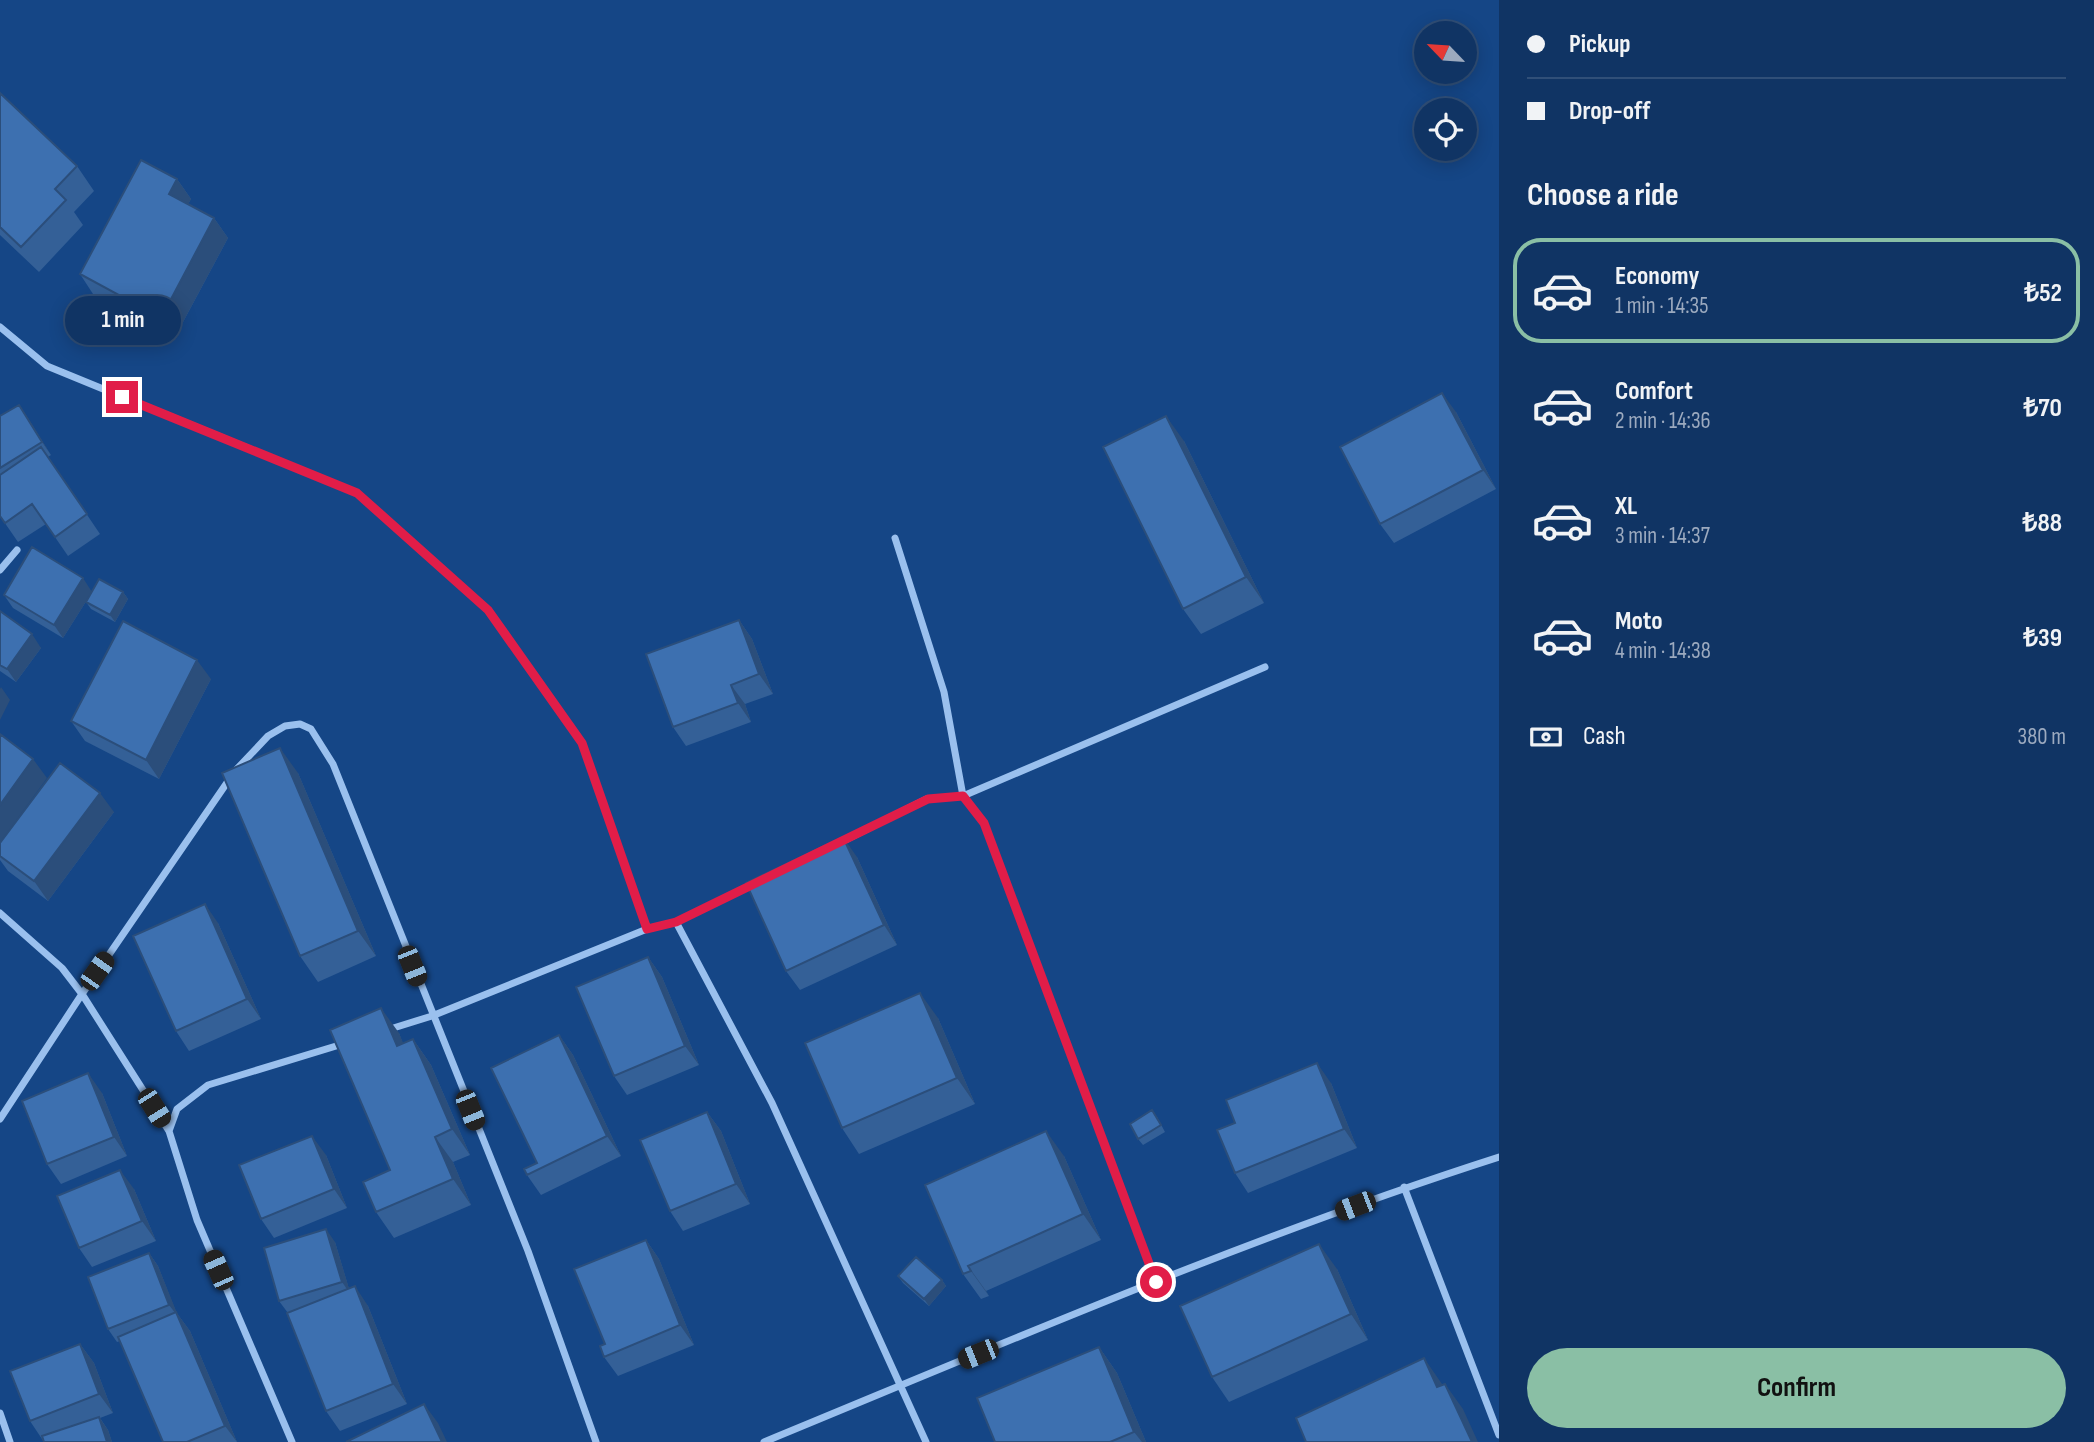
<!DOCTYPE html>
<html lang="en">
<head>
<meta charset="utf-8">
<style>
	:root { --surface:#103464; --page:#1e3f6d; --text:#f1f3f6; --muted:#9caabf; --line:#304f78; --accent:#8abfa5 }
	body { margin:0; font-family:"Sofia Sans Condensed",sans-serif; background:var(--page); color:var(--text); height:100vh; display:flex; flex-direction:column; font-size:26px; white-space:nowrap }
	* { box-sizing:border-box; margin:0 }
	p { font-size:23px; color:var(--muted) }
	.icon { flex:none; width:38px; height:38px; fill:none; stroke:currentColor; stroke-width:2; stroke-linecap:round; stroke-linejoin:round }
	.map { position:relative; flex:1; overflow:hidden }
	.side { display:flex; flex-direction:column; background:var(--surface); width:595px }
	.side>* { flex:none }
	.hud { display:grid; align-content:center; height:154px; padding:0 28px; background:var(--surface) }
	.needle { width:46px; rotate:295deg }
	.fabs { position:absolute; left:1414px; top:21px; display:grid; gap:14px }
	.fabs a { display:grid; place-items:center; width:63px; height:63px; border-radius:50%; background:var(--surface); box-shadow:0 4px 18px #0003,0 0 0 2px var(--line); font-size:35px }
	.end { position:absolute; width:32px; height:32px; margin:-16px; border:9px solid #e11d48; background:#fff; box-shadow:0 0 0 4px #fff }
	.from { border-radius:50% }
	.bubble { position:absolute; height:49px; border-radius:24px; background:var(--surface); box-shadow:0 4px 18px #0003,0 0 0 2px var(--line); font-size:23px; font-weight:700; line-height:49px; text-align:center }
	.car { position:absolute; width:21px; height:42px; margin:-21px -10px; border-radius:9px; box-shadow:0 0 5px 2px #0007; background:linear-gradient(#222 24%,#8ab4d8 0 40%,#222 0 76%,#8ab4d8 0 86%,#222 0) }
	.hud b { display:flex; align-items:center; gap:24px; height:66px; font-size:26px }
	.hud b+b { border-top:2px solid var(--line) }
	.hud i { width:18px; height:18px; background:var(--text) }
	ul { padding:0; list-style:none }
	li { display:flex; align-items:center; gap:21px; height:105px; margin:0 14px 10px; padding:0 14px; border:4px solid transparent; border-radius:28px }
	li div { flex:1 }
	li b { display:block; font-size:26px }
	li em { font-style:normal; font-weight:700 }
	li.selected { border-color:var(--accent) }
	li>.icon { width:63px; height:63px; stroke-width:1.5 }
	h2 { padding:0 28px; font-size:32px; line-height:84px }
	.pay { display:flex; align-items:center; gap:18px; height:77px; padding:0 28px; font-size:26px }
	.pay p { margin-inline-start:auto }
	.action { display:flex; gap:14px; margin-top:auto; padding:14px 28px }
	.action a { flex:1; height:80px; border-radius:42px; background:var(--accent); color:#111; font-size:28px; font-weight:700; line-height:80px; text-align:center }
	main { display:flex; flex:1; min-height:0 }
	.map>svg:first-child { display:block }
</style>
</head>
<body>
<main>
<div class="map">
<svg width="1499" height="1442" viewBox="0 0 1499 1442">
	<rect width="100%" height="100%" fill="#154686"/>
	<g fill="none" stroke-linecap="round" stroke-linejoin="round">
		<!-- minor -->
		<path stroke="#9ac0ee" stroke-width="7" d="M0 327 47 366 357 493 488 610 582 743 647 929
			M895 538 944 692 963 796 1265 667
			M0 570 17 550
			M839 843 927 799 963 796 984 823 1156 1282
			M0 913 62 968 82 994 169 1131
			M676 922 772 1103 926 1442
			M387 1030 432 1016 647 929 676 922 756 883
			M0 1119 82 994 235 771 268 736 285 726 300 724 311 729 333 764 528 1251 596 1442
			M1404 1187 1499 1435
			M0 1413 10 1442
			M292 1442 197 1220 169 1131 177 1109 208 1085 346 1043
			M764 1442C1007 1342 1249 1237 1499 1157"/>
	</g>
	<!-- wall -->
	<path fill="#346097" d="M0 93 77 166 94 191 74 212 83 225 39 272 0 235Z
		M177 179 191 199 188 204 214 218 228 238 175 337 93 294 80 274Z
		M19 405 51 455 48 457 100 534 68 556 46 524 18 542 0 516V416Z
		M1456 412 1496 489 1394 543 1380 524Z
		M1184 441 1264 603 1201 634 1183 609Z
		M92 592 63 638 13 608 4 595Z
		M123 592 128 599 115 622 91 609 86 602Z
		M0 611 41 648 16 682 0 671Z
		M739 620 752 639 773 694 745 704 751 722 686 746 673 727Z
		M211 679 159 779 85 741 71 721Z
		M298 773 376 956 318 982 300 956Z
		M114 812 48 901 8 871 0 860V843Z
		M857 857 897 945 800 990 786 971Z
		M218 923 261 1019 189 1051 176 1031Z
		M648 957 662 977 699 1065 627 1095 614 1076Z
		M938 1018 975 1104 859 1154 842 1128Z
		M399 1033 403 1044 413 1039 431 1065 470 1155 453 1162 471 1205 394 1238 376 1212 390 1170Z
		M559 1035 573 1055 621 1156 541 1195 527 1175 537 1163Z
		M1331 1083 1357 1148 1248 1193 1235 1173Z
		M102 1093 127 1156 61 1184 47 1164Z
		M707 1112 721 1131 750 1204 683 1231 670 1211Z
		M1157 1117 1165 1132 1143 1145 1138 1139Z
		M326 1155 347 1208 274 1238 261 1219Z
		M1064 1156 1101 1240 986 1291 989 1296 981 1299 963 1274 925 1185Z
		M134 1189 156 1241 92 1267 79 1248Z
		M646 1240 659 1259 694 1345 618 1376 604 1357 605 1344Z
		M335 1242 349 1289 368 1306 407 1404 340 1431 326 1411 288 1313 279 1301Z
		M149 1253 158 1266 176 1312 190 1331 237 1442H163L120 1341 117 1342 108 1329Z
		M1337 1269 1368 1340 1229 1402 1212 1377Z
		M898 1276 942 1280 946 1286 929 1306 903 1283Z
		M80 1344 94 1363 113 1413 100 1418 108 1430 112 1442H44L30 1421Z
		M1099 1347 1117 1373 1146 1442H995Z"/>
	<!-- shaded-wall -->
	<path fill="#2b4e7b" d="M177 179 191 199 183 214 169 194Z
		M214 218 228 238 175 337 161 318Z
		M1442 393 1456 412 1496 489 1483 470Z
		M19 405 28 418 51 455 42 442Z
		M1166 416 1184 441 1264 603 1246 577Z
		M83 578 92 592 63 638 54 625Z
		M123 592 128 599 115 622 110 615Z
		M739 620 752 639 773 694 759 674Z
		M32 634 41 648 16 682 7 669Z
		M197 660 211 679 159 779 146 760Z
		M731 685 745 704 751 722 738 703Z
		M1 687 10 700 0 720V689Z
		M280 748 298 773 376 956 358 931Z
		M33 759 47 778 0 843V805Z
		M100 793 114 812 48 901 34 881Z
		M843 837 857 857 897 945 884 925Z
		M205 904 218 923 261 1019 247 999Z
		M648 957 662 977 699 1065 685 1046Z
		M920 993 938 1018 975 1104 957 1078Z
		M381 1008 399 1033 415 1072 397 1046Z
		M559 1035 573 1055 621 1156 607 1136Z
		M413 1039 431 1065 470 1155 452 1129Z
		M1317 1063 1331 1083 1357 1148 1344 1129Z
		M88 1073 102 1093 127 1156 114 1137Z
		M707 1112 721 1131 750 1204 736 1184Z
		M1046 1131 1064 1156 1101 1240 1083 1214Z
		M312 1136 326 1155 347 1208 334 1189Z
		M435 1137 453 1162 471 1205 453 1179Z
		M120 1170 134 1189 156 1241 142 1221Z
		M326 1229 335 1242 351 1295 342 1282Z
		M646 1240 659 1259 694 1345 680 1325Z
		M1319 1244 1337 1269 1368 1340 1351 1314Z
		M149 1253 158 1266 179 1318 169 1305Z
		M968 1266 986 1291 989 1296 971 1271Z
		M942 1280 946 1286 929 1306 924 1299Z
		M355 1286 368 1306 407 1404 393 1384Z
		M176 1312 190 1331 237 1442 225 1426Z
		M80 1344 94 1363 113 1413 99 1394Z
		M1099 1347 1117 1373 1146 1442H1142L1134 1432Z
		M1424 1358 1442 1384 1455 1413 1437 1387Z
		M1445 1384 1463 1409 1478 1442H1472Z
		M424 1404 438 1423 447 1442H442Z
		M99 1417 108 1430 112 1442H107Z"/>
	<!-- building -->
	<path fill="#3d70b0" stroke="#2b4e7b" stroke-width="2" d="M0 93 77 166 55 189 66 200 21 247 0 227Z
		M141 160 177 179 169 194 214 218 161 318 80 274Z
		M1442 393 1483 470 1380 524 1340 447Z
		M19 405 42 442 0 468V416Z
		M1166 416 1246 577 1183 609 1103 447Z
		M41 447 87 514 55 537 32 504 5 523 0 516V475Z
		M32 547 83 578 54 625 4 595Z
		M99 579 123 592 110 615 86 602Z
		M0 611 32 634 7 669 0 665Z
		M739 620 759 674 731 685 738 703 673 727 646 654Z
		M123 621 197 660 146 760 71 721Z
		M0 734 33 759 0 805Z
		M280 748 358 931 300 956 222 773Z
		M60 763 100 793 34 881 0 856V843Z
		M843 837 884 925 786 971 746 883Z
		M205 904 247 999 176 1031 133 936Z
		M648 957 685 1046 614 1076 576 987Z
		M920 993 957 1078 842 1128 805 1043Z
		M381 1008 397 1046 413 1039 452 1129 435 1137 453 1179 376 1212 363 1182 390 1170 330 1030Z
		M559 1035 607 1136 527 1175 524 1169 537 1163 491 1068Z
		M1317 1063 1344 1129 1235 1173 1217 1130 1235 1123 1226 1100Z
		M88 1073 114 1137 47 1164 22 1101Z
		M1152 1110 1161 1125 1138 1139 1130 1124Z
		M707 1112 736 1184 670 1211 640 1140Z
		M1046 1131 1083 1214 968 1266 971 1271 963 1274 925 1185Z
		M312 1136 334 1189 261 1219 239 1165Z
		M120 1170 142 1221 79 1248 57 1196Z
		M326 1229 342 1282 279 1301 264 1248Z
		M646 1240 680 1325 604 1357 600 1346 605 1344 574 1269Z
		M1319 1244 1351 1314 1212 1377 1180 1306Z
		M149 1253 169 1305 108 1329 88 1277Z
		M916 1257 942 1280 924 1299 898 1276Z
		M355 1286 393 1384 326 1411 287 1313Z
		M176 1312 225 1426 187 1442H163L118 1337Z
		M80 1344 99 1394 30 1421 10 1371Z
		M1099 1347 1134 1432 1110 1442H995L977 1398Z
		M1424 1358 1437 1387 1445 1384 1472 1442H1306L1296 1418Z
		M424 1404 442 1442H346Z
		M99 1417 107 1442H44L42 1436Z"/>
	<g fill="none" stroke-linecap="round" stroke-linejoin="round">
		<!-- route -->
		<path stroke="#e11d48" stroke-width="9" d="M122 397 357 493 488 610 582 743 647 929 676 922 928 799 963 796 984 823 1156 1282"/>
	</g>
</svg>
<div class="fabs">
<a><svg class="needle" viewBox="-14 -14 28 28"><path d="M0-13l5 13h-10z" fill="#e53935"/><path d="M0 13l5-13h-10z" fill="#9caabf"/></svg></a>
<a><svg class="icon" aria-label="locate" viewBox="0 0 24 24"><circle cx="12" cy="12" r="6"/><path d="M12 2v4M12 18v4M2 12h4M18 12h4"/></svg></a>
</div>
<i class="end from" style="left:1156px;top:1282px"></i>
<i class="end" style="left:122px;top:397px"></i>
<div class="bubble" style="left:65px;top:296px;width:116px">1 min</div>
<i class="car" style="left:412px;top:966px;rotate:158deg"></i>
<i class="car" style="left:97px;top:971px;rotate:35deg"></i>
<i class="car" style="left:154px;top:1108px;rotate:148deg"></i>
<i class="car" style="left:470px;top:1110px;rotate:158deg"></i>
<i class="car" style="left:1355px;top:1206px;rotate:249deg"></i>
<i class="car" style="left:218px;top:1270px;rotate:336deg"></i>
<i class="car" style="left:978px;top:1354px;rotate:248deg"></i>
</div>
<section class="side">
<div class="hud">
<b><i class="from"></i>Pickup</b>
<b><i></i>Drop-off</b>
</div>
<h2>Choose a ride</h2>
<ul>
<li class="selected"><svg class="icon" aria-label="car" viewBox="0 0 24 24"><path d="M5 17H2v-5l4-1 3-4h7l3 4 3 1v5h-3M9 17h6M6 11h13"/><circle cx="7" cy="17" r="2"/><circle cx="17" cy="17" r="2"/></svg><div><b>Economy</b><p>1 min · 14:35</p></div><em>₺52</em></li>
<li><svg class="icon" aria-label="car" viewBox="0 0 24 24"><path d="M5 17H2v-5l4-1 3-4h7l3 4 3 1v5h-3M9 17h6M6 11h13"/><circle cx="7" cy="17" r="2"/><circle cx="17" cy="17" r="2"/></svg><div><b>Comfort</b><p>2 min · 14:36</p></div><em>₺70</em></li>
<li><svg class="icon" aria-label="car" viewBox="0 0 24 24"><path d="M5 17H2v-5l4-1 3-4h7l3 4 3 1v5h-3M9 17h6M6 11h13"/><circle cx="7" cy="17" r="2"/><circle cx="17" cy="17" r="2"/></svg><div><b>XL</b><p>3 min · 14:37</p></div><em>₺88</em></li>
<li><svg class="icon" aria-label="car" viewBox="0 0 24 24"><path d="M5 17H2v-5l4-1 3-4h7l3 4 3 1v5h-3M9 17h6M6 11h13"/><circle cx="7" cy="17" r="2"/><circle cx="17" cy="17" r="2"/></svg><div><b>Moto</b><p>4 min · 14:38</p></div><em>₺39</em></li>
</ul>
<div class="pay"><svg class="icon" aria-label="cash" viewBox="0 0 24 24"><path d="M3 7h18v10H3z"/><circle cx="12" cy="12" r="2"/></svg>Cash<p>380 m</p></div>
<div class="action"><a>Confirm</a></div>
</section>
</main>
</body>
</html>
